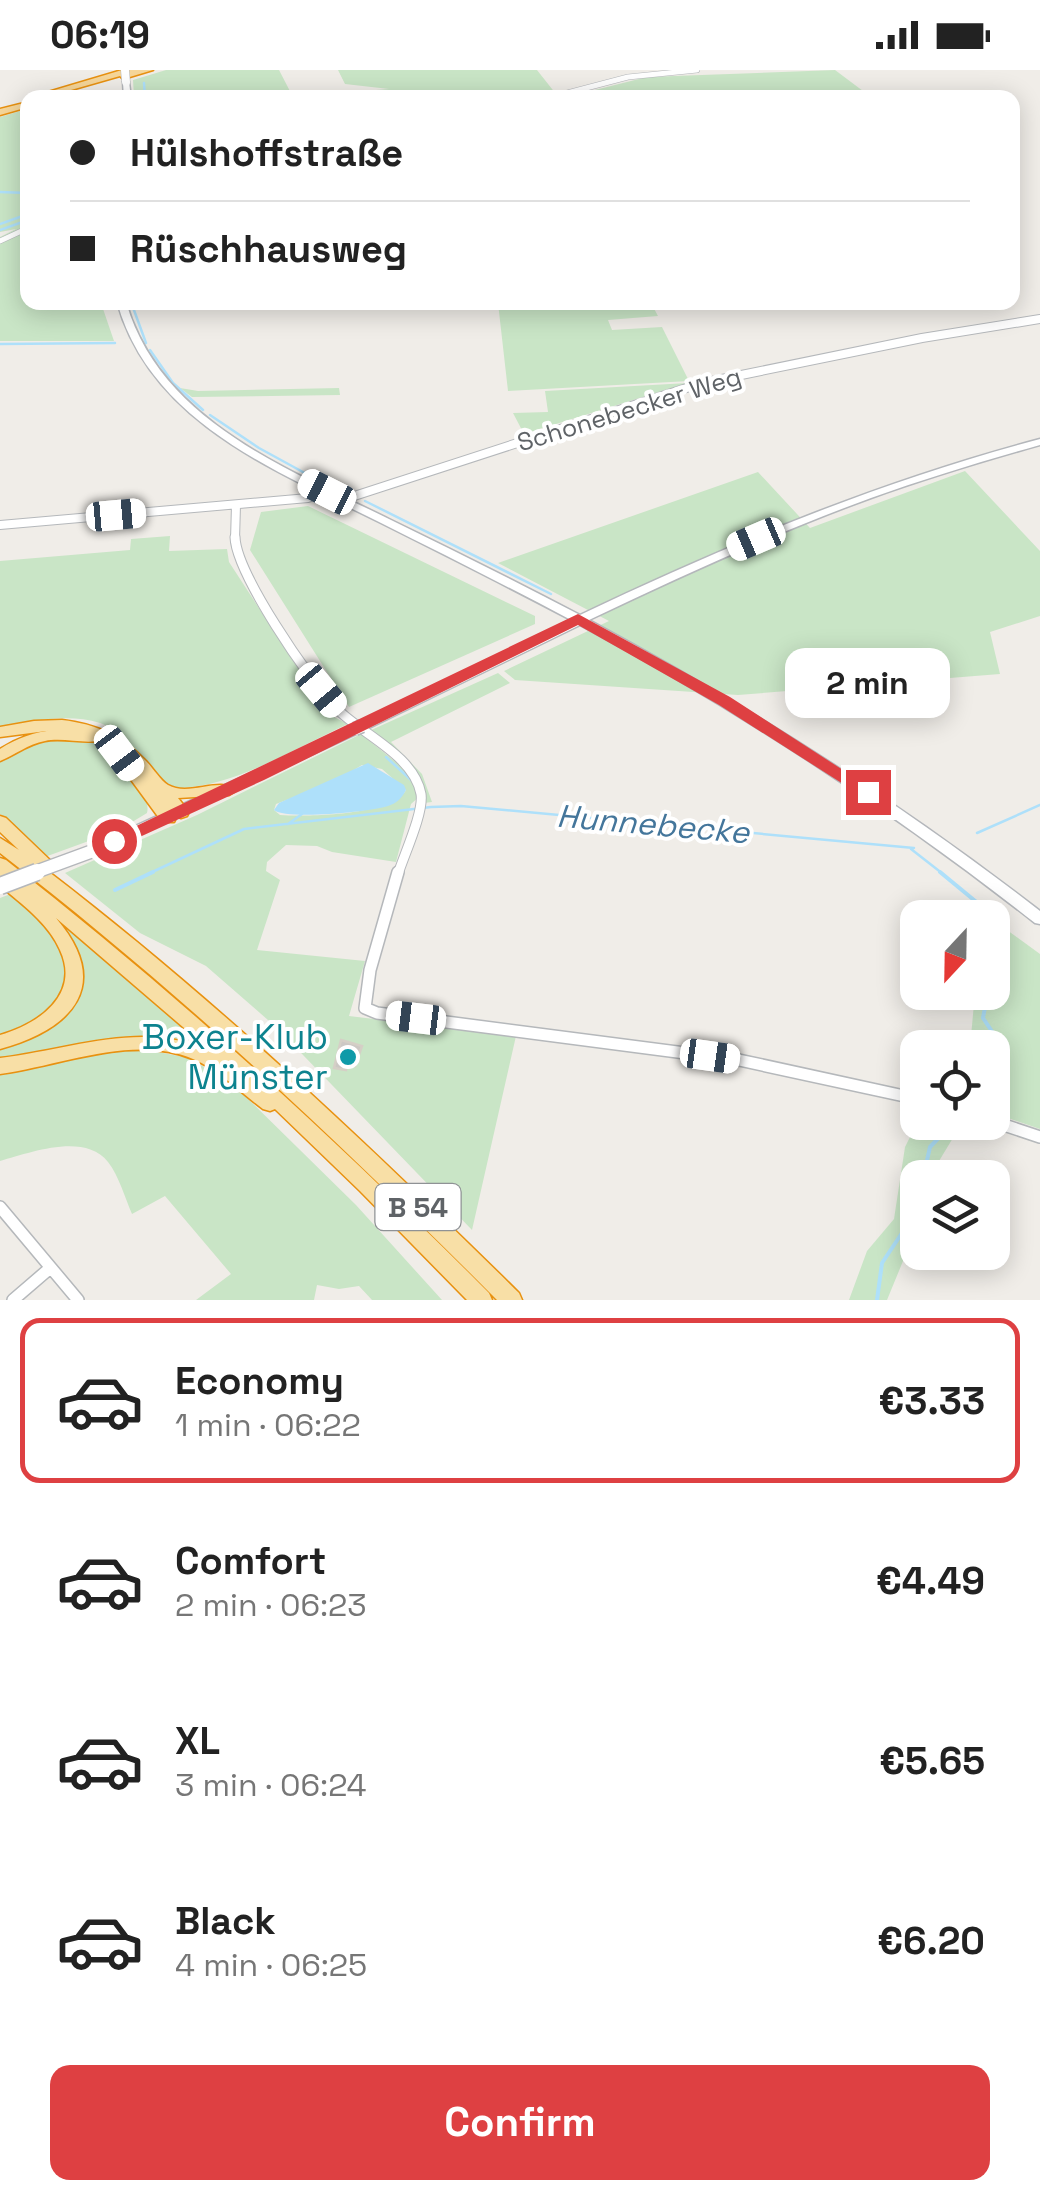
<!DOCTYPE html>
<html lang="en">
<head>
<meta charset="utf-8">
<style>
	:root { --surface:#fff; --page:#f2f2f2; --text:#222; --muted:#767676; --line:#e0e0e0; --accent:#de4042 }
	body { margin:0; font-family:"Space Grotesk",sans-serif; background:var(--page); color:var(--text); height:100vh; display:flex; flex-direction:column; font-size:38px; white-space:nowrap }
	* { box-sizing:border-box; margin:0 }
	p { font-size:32px; color:var(--muted) }
	.icon { flex:none; width:55px; height:55px; fill:none; stroke:currentColor; stroke-width:2; stroke-linecap:round; stroke-linejoin:round }
	.map { position:relative; height:1230px; overflow:hidden }
	.sheet { display:flex; flex-direction:column; background:var(--surface); flex:1 }
	.sheet>* { flex:none }
	.top-card { position:absolute; left:20px; top:20px; width:1000px; height:220px; border-radius:20px; box-shadow:0 5px 25px #0003; display:grid; align-content:center; height:220px; padding:0 50px; background:var(--surface) }
	.needle { width:65px; rotate:202deg }
	.tools { position:absolute; left:900px; top:830px; display:grid; gap:20px }
	.tools a { display:grid; place-items:center; width:110px; height:110px; border-radius:20px; background:var(--surface); box-shadow:0 5px 25px #0003; font-size:50px }
	.end { position:absolute; width:45px; height:45px; margin:-22px; border:12px solid #de4042; background:#fff; box-shadow:0 0 0 5px #fff }
	.from { border-radius:50% }
	.bubble { position:absolute; height:70px; border-radius:20px; background:var(--surface); box-shadow:0 5px 25px #0003; font-size:32px; font-weight:800; line-height:70px; text-align:center }
	.car { position:absolute; width:30px; height:60px; margin:-30px -15px; border-radius:12px; box-shadow:0 0 8px 2px #0007; background:linear-gradient(#fff 24%,#345 0 40%,#fff 0 76%,#345 0 86%,#fff 0) }
	.top-card b { display:flex; align-items:center; gap:35px; height:95px; font-size:38px }
	.top-card b+b { border-top:2px solid var(--line) }
	.top-card i { width:25px; height:25px; background:var(--text) }
	ul { padding:18px 0 0; list-style:none }
	li { display:flex; align-items:center; gap:30px; height:165px; margin:0 20px 15px; padding:0 30px; border:5px solid transparent; border-radius:20px }
	li div { flex:1 }
	li b { display:block; font-size:38px }
	li em { font-style:normal; font-weight:800 }
	li.current { border-color:var(--accent) }
	li>.icon { width:90px; height:90px; stroke-width:1.5 }
	.action { display:flex; gap:20px; margin-top:auto; padding:20px 50px }
	.action a { flex:1; height:115px; border-radius:20px; background:var(--accent); color:#fff; font-size:40px; font-weight:800; line-height:115px; text-align:center }
	.status { display:flex; justify-content:space-between; align-items:center; height:70px; padding:0 50px; background:var(--surface); direction:ltr }
	.status svg { height:28px; fill:currentColor }
	.map>svg:first-child { display:block }
</style>
</head>
<body>
<div class="status"><b>06:19</b><svg viewBox="0 0 49 12"><path d="M0 12V9h3v3zM5 12V6h3v6zM10 12V3h3v9zM15 12V0h3v12zM26 1h20v11H26zM47 4h2v5h-2z"/></svg></div>
<div class="map">
<svg width="1040" height="1230" viewBox="0 0 1040 1230">
	<rect width="100%" height="100%" fill="#f0ede8"/>
	<!-- green -->
	<path fill="#c9e5c6" fill-rule="evenodd" d="M166 0H279L293 27H134L133 10Z
		M338 0H537L556 24 541 28 377 27 376 20 389 19 345 14Z
		M835 0 871 27 563 28 647 7Z
		M27 39 28 232 101 233 114 271H0V167L16 159 0 162V47Z
		M498 233H651L658 246 608 250 612 260 662 257 689 311 508 321Z
		M688 313 524 364 513 343 548 342 545 321Z
		M180 318 198 321 339 318 340 325 192 327Z
		M965 401 1040 481V546L990 562 1000 604 738 625 515 610 504 601 609 551 498 493 758 402 810 458Z
		M308 436 535 546V554L349 637 250 480 261 442Z
		M170 466 169 481 227 479 229 492 328 644 348 654C297 677 240 714 183 718 152 720 132 664 100 653 67 643 33 651 0 658V491L130 480 131 469Z
		M498 603 510 613 391 672 422 704 432 732 424 733C424 700 391 682 369 661Z
		M361 664 407 701 420 726 411 734 396 792 332 782 317 776 286 775 267 792 266 801 280 810 257 880 365 891 349 946 516 966 472 1160 276 957 206 896 140 863 65 803 197 745ZM362 695 382 699 406 720C393 745 308 747 280 745L274 740 276 734 334 712Z
		M48 668C61 669 77 667 89 670 111 675 153 722 147 743L119 760 42 788 0 744V691Z
		M13 823C75 881 98 930 0 966V828Z
		M987 835 1001 846 1000 855 1040 884V1059L993 1043 992 978 970 977 975 923 992 922V848L979 847 975 838Z
		M50 842 211 982 191 975 0 991V976L13 973 82 907 79 883Z
		M148 980 189 988 233 1014 356 1135 442 1230H372L359 1216 339 1219 317 1215 314 1230H196L231 1204 165 1126 132 1144C125 1128 119 1106 108 1092 84 1062 30 1083 0 1091V1001L122 981Z
		M925 1052 962 1053 936 1096 934 1107 918 1108 917 1157 887 1230H849L867 1181 894 1149 905 1077 913 1061Z"/>
	<!-- water -->
	<path fill="#aee0fa" d="M368 693 404 715 406 720C401 729 397 733 388 736 370 742 286 750 274 740L279 733Z"/>
	<g fill="none" stroke-linecap="round" stroke-linejoin="round">
		<!-- stream-far1 -->
		<path stroke="#aee0fa" stroke-width="2.5" d="M144 13 145 28
			M0 122 28 123
			M0 154 28 144
			M0 160 28 150
			M131 232 146 273
			M0 274 115 273
			M150 280 173 313 203 340
			M210 345 259 378 334 419
			M365 431 551 524
			M386 687 411 710
			M288 754 302 744
			M977 763 1040 735
			M911 779 943 804
			M148 804 244 759 431 737 461 736 914 778"/>
		<!-- stream -->
		<path stroke="#aee0fa" stroke-width="4" d="M940 802 997 849 992 856
			M115 820 153 802
			M992 870 997 876 992 881
			M988 922 983 948 993 963 990 978
			M923 1108 930 1077 954 1052
			M877 1230 882 1193 918 1139"/>
	</g>
	<!-- building -->
	<path fill="#ccc8c4" stroke="#d5cfc6" stroke-width="2.5" d="M341 970 362 976 355 996 347 994 346 1000 334 998Z"/>
	<g fill="none" stroke-linecap="round" stroke-linejoin="round">
		<defs>
			<path id="minor-far3" d="M548 28 628 7 697 0
				M0 171 28 158"/>
			<path id="minor-far2" d="M342 430 702 313 922 268 1040 249
				M0 455 308 428 327 422
				M235 470 236 435"/>
			<path id="minor-far1" d="M235 467C236 503 309 610 336 638 361 664 414 685 421 724 424 742 404 785 398 804"/>
			<path id="minor" d="M398 802 370 900 365 938 377 943 739 990 918 1029
				M992 1051 1040 1067
				M0 1137 78 1230
				M13 1230 49 1199"/>
			<path id="secondary" d="M126 10 129 12 131 28H124L123 12Z
				M117 232H126C160 351 288 399 389 449 453 480 517 512 580 545 729 474 881 411 1040 369V375C983 391 927 408 871 428 775 463 681 506 589 550 747 635 898 731 1040 841V854L1035 853C891 740 740 641 580 555L367 659 95 785H85L83 782 85 779 356 655 571 550C507 516 443 484 379 452 277 401 151 353 117 232Z"/>
			<path id="trunk" d="M62 650C97 654 122 666 146 691 153 698 160 710 168 715 189 727 219 706 237 720L229 725 178 728 189 742 187 746 181 748 174 745 176 748 174 752H162L129 707 131 703 139 702 118 682 101 670C87 675 63 667 45 671 28 674 15 685 0 691V679C17 668 34 662 54 660L0 667V657L34 651Z
				M0 746 6 748 53 793 56 797 49 802C216 930 369 1075 519 1223L522 1230H497C339 1071 177 919 0 783V768L19 780 0 762Z
				M0 788 6 790C177 923 336 1069 489 1223L492 1230H467L360 1121 275 1039 270 1041 263 1039C240 1022 219 1000 193 989 133 964 61 996 0 1004V988C71 980 143 949 212 982L56 848C113 915 73 959 0 979V965C38 954 81 925 60 880 49 854 22 834 0 816Z"/>
			<path id="motorway" d="M122 0H153L123 9 120 6 43 28H28Z
				M28 32V37L0 45V39Z"/>
		</defs>
		<!-- minor-far3 casing -->
		<use href="#minor-far3" stroke="#b5b8bb" stroke-width="6"/>
		<!-- minor-far2 casing -->
		<use href="#minor-far2" stroke="#b5b8bb" stroke-width="10"/>
		<!-- minor-far1 casing -->
		<use href="#minor-far1" stroke="#b5b8bb" stroke-width="11"/>
		<!-- minor casing -->
		<use href="#minor" stroke="#b5b8bb" stroke-width="14"/>
		<!-- secondary casing -->
		<use href="#secondary" stroke="#b4b7bb" stroke-width="3"/>
		<!-- trunk casing -->
		<use href="#trunk" stroke="#e89110" stroke-width="3"/>
		<!-- motorway casing -->
		<use href="#motorway" stroke="#e89110" stroke-width="3"/>
		<!-- minor-far3 -->
		<use href="#minor-far3" stroke="#fff" stroke-width="5"/>
		<!-- minor-far2 -->
		<use href="#minor-far2" stroke="#fff" stroke-width="8"/>
		<!-- minor-far1 -->
		<use href="#minor-far1" stroke="#fff" stroke-width="9"/>
		<!-- minor -->
		<use href="#minor" stroke="#fff" stroke-width="11"/>
		<!-- secondary -->
		<use href="#secondary" fill="#fff" fill-rule="evenodd"/>
		<!-- trunk -->
		<use href="#trunk" fill="#f8dfa6" fill-rule="evenodd"/>
		<!-- motorway -->
		<use href="#motorway" fill="#f6d699" fill-rule="evenodd"/>
		<defs>
			<path id="secondary-bridge-far2" d="M125 0 126 12"/>
			<path id="secondary-bridge-far1" d="M355 659 362 656
				M30 804 90 782"/>
			<path id="secondary-bridge" d="M0 816 37 802"/>
		</defs>
		<!-- secondary-bridge-far2 casing -->
		<use href="#secondary-bridge-far2" stroke="#b4b7bb" stroke-width="9" stroke-linecap="butt"/>
		<!-- secondary-bridge-far1 casing -->
		<use href="#secondary-bridge-far1" stroke="#b4b7bb" stroke-width="15" stroke-linecap="butt"/>
		<!-- secondary-bridge casing -->
		<use href="#secondary-bridge" stroke="#b4b7bb" stroke-width="19" stroke-linecap="butt"/>
		<!-- secondary-bridge-far2 -->
		<use href="#secondary-bridge-far2" stroke="#fff" stroke-width="8"/>
		<!-- secondary-bridge-far1 -->
		<use href="#secondary-bridge-far1" stroke="#fff" stroke-width="12"/>
		<!-- secondary-bridge -->
		<use href="#secondary-bridge" stroke="#fff" stroke-width="16"/>
	</g>
	<!-- route -->
	<path fill="#de4042" d="M578 544 730 627 877 722 874 726H862L719 635 578 555 264 710 120 776H108L105 771Z"/>
	<!-- markers -->
	<circle fill="#0f9aa8" stroke="#fff" stroke-width="4" cx="348" cy="987" r="10"/>
	<g text-anchor="middle" dominant-baseline="central" stroke-width="8" stroke-linejoin="round" paint-order="stroke">
		<!-- far-street labels -->
		<g font-size="25" fill="#5f6367" stroke="#fff">
			<text transform="translate(629 339) rotate(-17)">Schonebecker Weg</text>
		</g>
		<!-- shield labels -->
		<rect fill="#fff" stroke="#8f9295" stroke-width="2.5" x="375.5" y="1114" width="85" height="46" rx="8"/>
		<g font-size="28" font-weight="bold" fill="#5f6367">
			<text x="418" y="1137">B 54</text>
		</g>
		<!-- water labels -->
		<g font-size="32" font-style="italic" fill="#44769b" stroke="#fff">
			<text transform="translate(653 754) rotate(5)">Hunnebecke</text>
		</g>
		<!-- near-culture labels -->
		<g font-size="35" fill="#0d838f" stroke="#fff" text-anchor="end">
			<text x="328" y="967">Boxer-Klub<tspan x="328" dy="40">Münster</tspan></text>
		</g>
	</g>
</svg>
<div class="tools">
<a><svg class="needle" viewBox="-14 -14 28 28"><path d="M0-13l5 13h-10z" fill="#e53935"/><path d="M0 13l5-13h-10z" fill="#767676"/></svg></a>
<a><svg class="icon" aria-label="locate" viewBox="0 0 24 24"><circle cx="12" cy="12" r="6"/><path d="M12 2v4M12 18v4M2 12h4M18 12h4"/></svg></a>
<a><svg class="icon" aria-label="layers" viewBox="0 0 24 24"><path d="M12 4l9 5-9 5-9-5zM3 14l9 5 9-5"/></svg></a>
</div>
<i class="end from" style="left:114px;top:771px"></i>
<i class="end" style="left:868px;top:722px"></i>
<div class="bubble" style="left:785px;top:578px;width:165px">2 min</div>
<i class="car" style="left:327px;top:422px;rotate:297deg"></i>
<i class="car" style="left:116px;top:445px;rotate:85deg"></i>
<i class="car" style="left:756px;top:469px;rotate:247deg"></i>
<i class="car" style="left:321px;top:620px;rotate:140deg"></i>
<i class="car" style="left:119px;top:683px;rotate:143deg"></i>
<i class="car" style="left:416px;top:948px;rotate:277deg"></i>
<i class="car" style="left:710px;top:986px;rotate:98deg"></i>
<div class="top-card">
<b><i class="from"></i>Hülshoffstraße</b>
<b><i></i>Rüschhausweg</b>
</div>
</div>
<section class="sheet">
<ul>
<li class="current"><svg class="icon" aria-label="car" viewBox="0 0 24 24"><path d="M5 17H2v-5l4-1 3-4h7l3 4 3 1v5h-3M9 17h6M6 11h13"/><circle cx="7" cy="17" r="2"/><circle cx="17" cy="17" r="2"/></svg><div><b>Economy</b><p>1 min · 06:22</p></div><em>€3.33</em></li>
<li><svg class="icon" aria-label="car" viewBox="0 0 24 24"><path d="M5 17H2v-5l4-1 3-4h7l3 4 3 1v5h-3M9 17h6M6 11h13"/><circle cx="7" cy="17" r="2"/><circle cx="17" cy="17" r="2"/></svg><div><b>Comfort</b><p>2 min · 06:23</p></div><em>€4.49</em></li>
<li><svg class="icon" aria-label="car" viewBox="0 0 24 24"><path d="M5 17H2v-5l4-1 3-4h7l3 4 3 1v5h-3M9 17h6M6 11h13"/><circle cx="7" cy="17" r="2"/><circle cx="17" cy="17" r="2"/></svg><div><b>XL</b><p>3 min · 06:24</p></div><em>€5.65</em></li>
<li><svg class="icon" aria-label="car" viewBox="0 0 24 24"><path d="M5 17H2v-5l4-1 3-4h7l3 4 3 1v5h-3M9 17h6M6 11h13"/><circle cx="7" cy="17" r="2"/><circle cx="17" cy="17" r="2"/></svg><div><b>Black</b><p>4 min · 06:25</p></div><em>€6.20</em></li>
</ul>
<div class="action"><a>Confirm</a></div>
</section>
</body>
</html>
